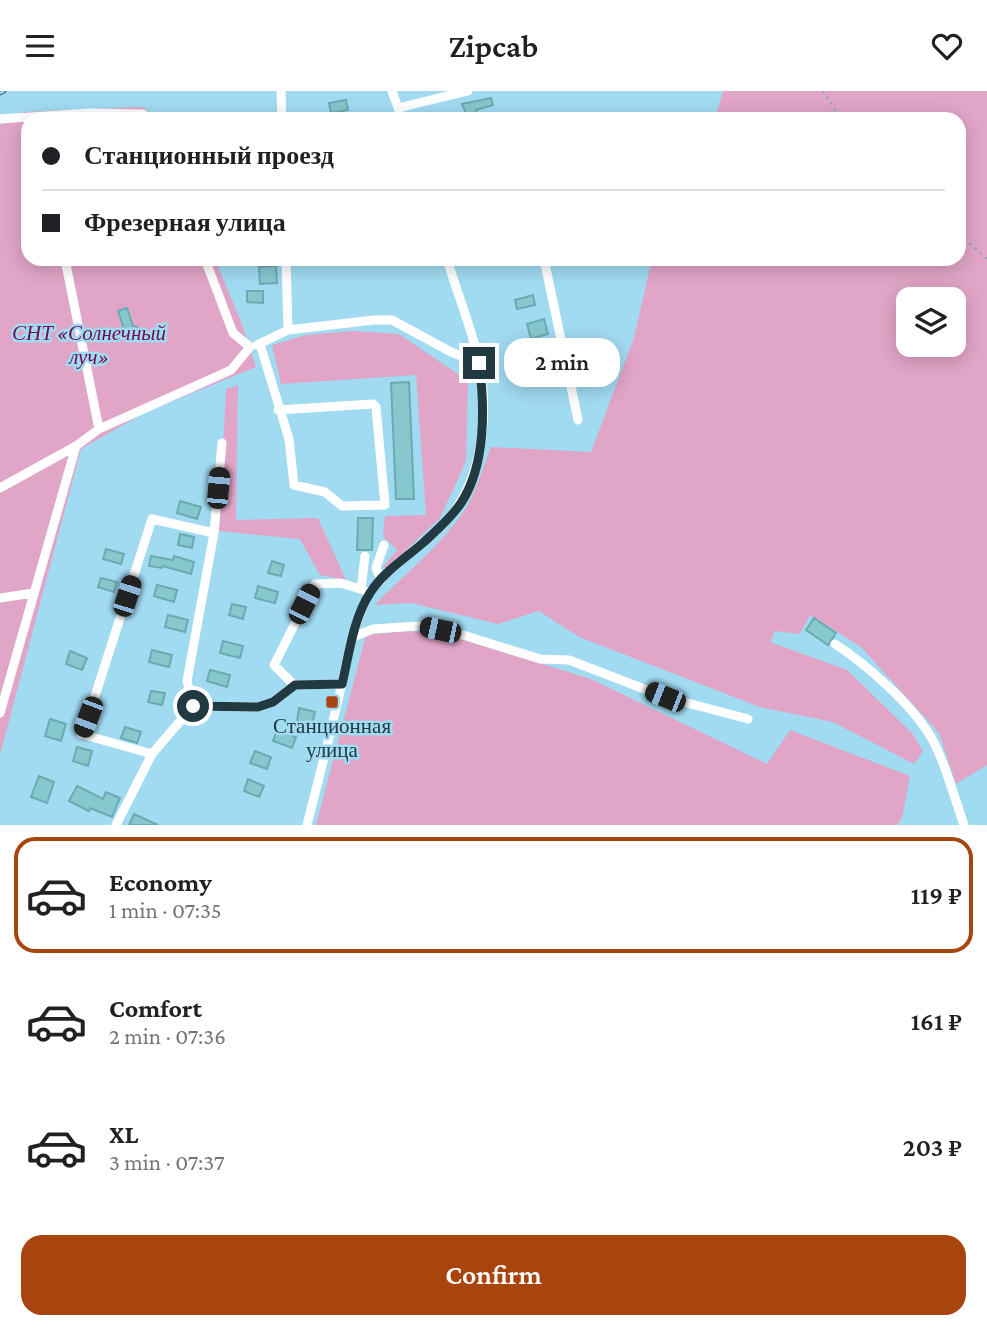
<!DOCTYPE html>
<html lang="en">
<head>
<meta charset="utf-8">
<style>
	:root { --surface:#fff; --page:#f6f6f6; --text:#202124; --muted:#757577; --line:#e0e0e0; --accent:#a8450e }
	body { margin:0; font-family:"Crimson Pro",serif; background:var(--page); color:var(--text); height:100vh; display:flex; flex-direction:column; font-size:26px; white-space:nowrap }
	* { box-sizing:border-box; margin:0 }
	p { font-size:23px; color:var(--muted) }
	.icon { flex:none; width:38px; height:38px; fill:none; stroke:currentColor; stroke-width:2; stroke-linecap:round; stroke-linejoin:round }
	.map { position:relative; height:734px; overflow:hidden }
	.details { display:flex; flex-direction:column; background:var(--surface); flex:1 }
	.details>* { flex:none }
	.hud { position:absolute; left:21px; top:21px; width:945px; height:154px; border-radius:21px; box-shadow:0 4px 18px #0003; display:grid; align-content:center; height:154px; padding:0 21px; background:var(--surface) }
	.controls { position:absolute; left:896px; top:196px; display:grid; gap:14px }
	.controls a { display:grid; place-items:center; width:70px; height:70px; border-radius:14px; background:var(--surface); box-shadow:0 4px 18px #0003; font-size:35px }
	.end { position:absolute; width:32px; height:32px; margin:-16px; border:9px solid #213941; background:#fff; box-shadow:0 0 0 4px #fff }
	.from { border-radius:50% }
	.bubble { position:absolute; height:49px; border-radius:21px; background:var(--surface); box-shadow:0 4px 18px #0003; font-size:23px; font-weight:600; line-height:49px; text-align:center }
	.car { position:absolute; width:21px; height:42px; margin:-21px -10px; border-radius:9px; box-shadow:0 0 5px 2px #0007; background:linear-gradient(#222 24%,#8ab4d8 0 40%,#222 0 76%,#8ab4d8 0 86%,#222 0) }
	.hud b { display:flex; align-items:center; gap:24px; height:66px; font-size:26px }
	.hud b+b { border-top:2px solid var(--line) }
	.hud i { width:18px; height:18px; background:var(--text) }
	ul { padding:12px 0 0; list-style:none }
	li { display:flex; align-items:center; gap:21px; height:116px; margin:0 14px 10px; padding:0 7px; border:4px solid transparent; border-radius:21px }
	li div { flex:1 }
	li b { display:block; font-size:26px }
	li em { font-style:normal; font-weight:600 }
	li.selected { border-color:var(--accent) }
	li>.icon { width:63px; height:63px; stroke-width:1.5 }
	.cta { display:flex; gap:14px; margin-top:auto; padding:14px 21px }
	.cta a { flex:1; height:80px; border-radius:21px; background:var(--accent); color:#fff; font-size:28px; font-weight:600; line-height:80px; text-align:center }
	header { display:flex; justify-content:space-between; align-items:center; height:91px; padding:0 21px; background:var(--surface); font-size:32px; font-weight:600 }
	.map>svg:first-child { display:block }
</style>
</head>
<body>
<header><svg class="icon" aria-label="menu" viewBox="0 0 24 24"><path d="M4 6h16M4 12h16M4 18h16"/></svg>Zipcab<svg class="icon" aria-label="heart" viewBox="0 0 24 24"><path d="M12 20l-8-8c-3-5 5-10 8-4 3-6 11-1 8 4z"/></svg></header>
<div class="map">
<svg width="987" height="734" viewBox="0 0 987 734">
	<rect width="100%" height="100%" fill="#a1dbf2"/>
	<!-- green -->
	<path fill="#e1a5c7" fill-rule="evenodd" d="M723 0H987V674L956 693 939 642 861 556 810 524 800 543 775 540 770 551 847 579 912 642 923 660 914 673 833 631 760 616 579 546 539 520 498 533 411 512 375 514C404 483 440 456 464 420 476 402 483 376 491 356L591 361 634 247 652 168H959V28H715ZM908 208H954V254H908Z
		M143 16 156 28H28V168H215L243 236 256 276 144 322 81 358 0 664V34L24 21Z
		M354 240 399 243 468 290 466 370 440 427 386 478 383 476 397 459 383 445 385 425 426 424 416 284 281 293 272 254 306 244Z
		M238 294 236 429 318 427 346 489 320 484 300 448 219 440 226 298Z
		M406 540 441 542 591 588 767 673 790 639 910 685 902 727 897 734H316L366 544Z"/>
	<!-- building -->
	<path fill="#86c8ce" stroke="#6aabb1" stroke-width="2" d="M491 7 493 14 476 19 477 22 467 25 462 13Z
		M346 9 348 19 331 22 329 12Z
		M276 175 277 192 260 193 259 176Z
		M247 200H263V212L247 211Z
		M533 204 535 214 517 218 515 209Z
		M127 217 133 235 137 236 138 241 114 248 113 240 124 238 118 220Z
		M544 228 548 243 531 248 527 233Z
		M409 291 414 408H396L391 292Z
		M180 410 201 416 197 428 177 422Z
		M358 427H373L372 459H357Z
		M180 443 194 446 192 457 178 454Z
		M106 458 124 463 121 473 103 468Z
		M151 465 173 469 174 465 194 471 191 483 163 475 162 477 149 475Z
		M272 470 284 474 281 485 268 482Z
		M101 487 117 491 114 501 98 496Z
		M157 494 177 499 174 511 154 505Z
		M258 495 278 501 275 512 255 507Z
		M232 513 246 516 243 528 229 524Z
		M168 524 188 529 185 541 165 536Z
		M814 527 836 542 828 554 806 539Z
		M223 550 243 555 240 567 220 562Z
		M152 559 172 564 169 576 149 571Z
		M70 560 87 567 82 579 66 573Z
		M210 579 230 584 227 596 207 590Z
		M151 600 165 602 162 614 148 611Z
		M299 617 315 621 312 633 297 630Z
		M50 628 66 633 61 650 45 645Z
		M125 636 141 641 137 652 121 647Z
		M277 639 296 646 292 657 273 650Z
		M77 656 92 660 88 675 73 670Z
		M255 660 271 666 267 678 250 672Z
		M39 685 54 691 47 712 31 706Z
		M248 688 264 695 259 706 244 700Z
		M77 695 103 708 106 701 120 707 112 726 90 717 89 720 69 710Z
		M134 723 158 734H129Z"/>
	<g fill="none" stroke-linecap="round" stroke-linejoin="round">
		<!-- path -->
		<path stroke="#78a7b9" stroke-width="2" stroke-dasharray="2 5" stroke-linecap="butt" d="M823 0 841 28
			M959 143 987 168"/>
		<!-- minor -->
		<path stroke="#fff" stroke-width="9" d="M281 0 282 28
			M392 0 402 28
			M398 17 468 0
			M0 28 90 22 143 23 146 28
			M65 168 99 338
			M286 168 288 239
			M544 168 578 329
			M260 253 289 348 294 394 325 401 342 415 385 414 376 316 373 313 278 319
			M257 254 288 239 374 229H392L451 261 479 272
			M0 397 76 355 99 338 231 279 250 256 233 242 205 168
			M381 489 376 477 384 454
			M361 498 365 465
			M0 507 33 502
			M353 546 373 538 418 535 463 544 540 568 569 569 665 606 748 628
			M835 553C866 573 910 612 929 643 943 664 955 709 964 734
			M294 594 274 574 315 493 341 492 370 501
			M193 615 258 616 273 611 294 594 342 593
			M0 622 76 355
			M152 663 81 643 94 608 152 428 214 442
			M116 734 152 663 193 615 187 590 214 442 222 352
			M307 734C318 691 329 648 339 605 347 572 352 534 369 503 382 480 426 453 446 430 482 390 489 327 480 275 473 240 457 202 447 168"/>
		<defs>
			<path id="rail" d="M0 2 4 0"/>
		</defs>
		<!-- rail casing -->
		<use href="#rail" stroke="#557b89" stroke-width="5"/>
		<!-- rail -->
		<use href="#rail" stroke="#a1dbf2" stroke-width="2.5" stroke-dasharray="8" stroke-linecap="butt"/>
	</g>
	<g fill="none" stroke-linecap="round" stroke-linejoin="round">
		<!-- route -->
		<path stroke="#213941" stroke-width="9" d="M193 615 258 616 273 611 295 594 342 593C349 564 353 528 370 502 382 482 407 466 424 451 437 439 451 427 461 412 486 374 485 316 479 272"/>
	</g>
	<!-- markers -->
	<rect fill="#a8450e" stroke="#a1dbf2" stroke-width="2.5" x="325" y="604" width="14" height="14" rx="3.5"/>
	<g text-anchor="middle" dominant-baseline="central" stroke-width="5" stroke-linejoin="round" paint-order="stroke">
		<!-- park labels -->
		<g font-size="21" font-style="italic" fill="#6e0f52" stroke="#a1dbf2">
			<text x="89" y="242">СНТ «Солнечный<tspan x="89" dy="24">луч»</tspan></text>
		</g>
		<!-- poi labels -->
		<g font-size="21" fill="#213941" stroke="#a1dbf2">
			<text x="332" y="635">Станционная<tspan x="332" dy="24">улица</tspan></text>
		</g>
	</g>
</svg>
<div class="controls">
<a><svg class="icon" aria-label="layers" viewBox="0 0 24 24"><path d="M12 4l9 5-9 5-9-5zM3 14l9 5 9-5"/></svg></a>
</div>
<i class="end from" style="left:193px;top:615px"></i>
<i class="end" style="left:479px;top:272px"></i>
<div class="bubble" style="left:504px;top:247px;width:116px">2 min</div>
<i class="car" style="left:218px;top:397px;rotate:5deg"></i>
<i class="car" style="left:127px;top:505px;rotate:18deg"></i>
<i class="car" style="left:304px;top:513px;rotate:27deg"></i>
<i class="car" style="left:440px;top:539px;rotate:282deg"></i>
<i class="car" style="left:665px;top:606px;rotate:292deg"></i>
<i class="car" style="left:88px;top:626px;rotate:201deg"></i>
<div class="hud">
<b><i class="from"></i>Станционный проезд</b>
<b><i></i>Фрезерная улица</b>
</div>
</div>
<section class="details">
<ul>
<li class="selected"><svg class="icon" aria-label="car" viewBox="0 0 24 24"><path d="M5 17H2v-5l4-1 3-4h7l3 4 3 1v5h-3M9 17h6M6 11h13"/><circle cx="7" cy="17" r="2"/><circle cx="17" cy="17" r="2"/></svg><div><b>Economy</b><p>1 min · 07:35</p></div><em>119 ₽</em></li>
<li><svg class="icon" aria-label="car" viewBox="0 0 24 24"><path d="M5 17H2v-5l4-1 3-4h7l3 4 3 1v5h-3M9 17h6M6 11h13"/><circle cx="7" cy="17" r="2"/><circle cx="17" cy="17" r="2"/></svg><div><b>Comfort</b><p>2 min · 07:36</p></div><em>161 ₽</em></li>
<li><svg class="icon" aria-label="car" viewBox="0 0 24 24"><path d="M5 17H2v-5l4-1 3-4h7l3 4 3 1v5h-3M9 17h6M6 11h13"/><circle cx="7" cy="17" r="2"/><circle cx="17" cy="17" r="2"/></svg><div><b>XL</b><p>3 min · 07:37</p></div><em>203 ₽</em></li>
</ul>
<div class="cta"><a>Confirm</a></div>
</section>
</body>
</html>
